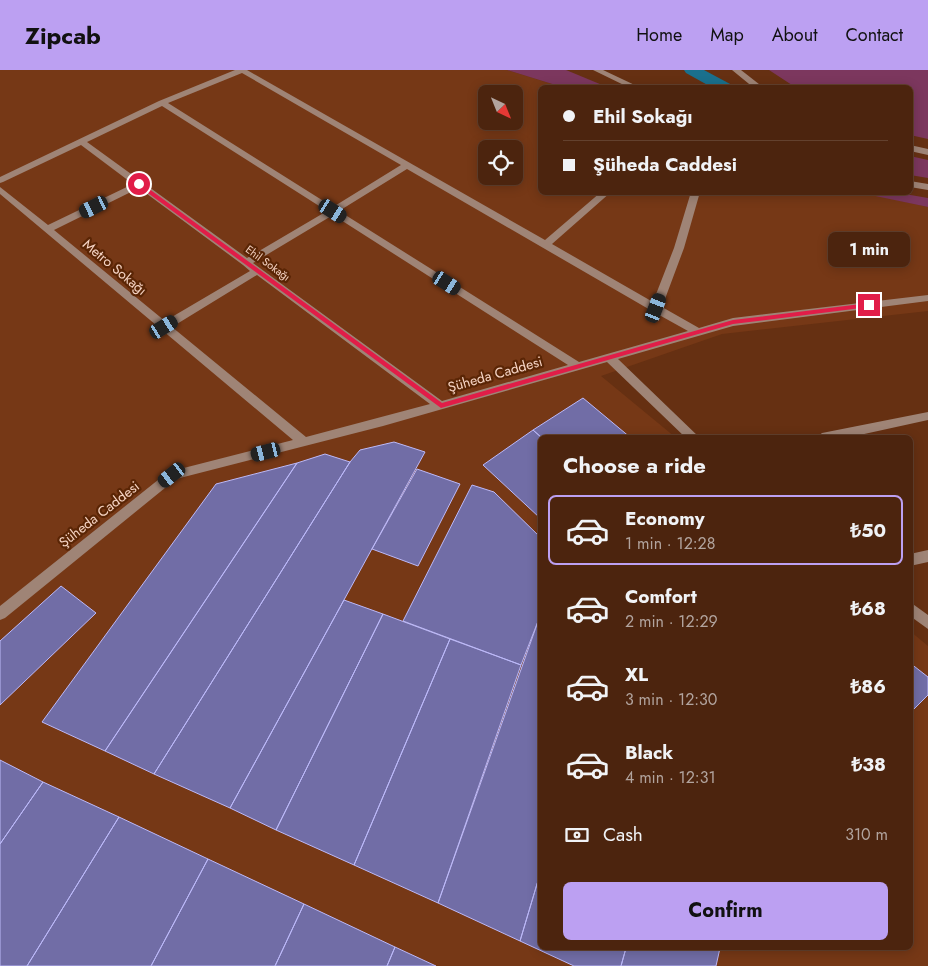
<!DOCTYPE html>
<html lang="en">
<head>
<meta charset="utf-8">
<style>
	:root { --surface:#4c240e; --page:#532c17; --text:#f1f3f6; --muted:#b2a49e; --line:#63412e; --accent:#bca0f2 }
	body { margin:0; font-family:Jost,sans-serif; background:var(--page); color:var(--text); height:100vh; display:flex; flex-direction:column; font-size:19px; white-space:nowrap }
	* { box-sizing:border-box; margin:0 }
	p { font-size:16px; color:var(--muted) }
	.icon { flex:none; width:28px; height:28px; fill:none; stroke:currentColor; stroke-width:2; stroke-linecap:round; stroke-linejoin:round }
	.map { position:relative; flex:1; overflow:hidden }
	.details { position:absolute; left:538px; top:365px; width:375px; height:515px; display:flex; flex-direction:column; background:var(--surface); border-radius:8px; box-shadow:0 2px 12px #0003,0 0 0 1px var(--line) }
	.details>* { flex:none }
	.top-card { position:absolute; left:538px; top:15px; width:375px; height:110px; border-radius:8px; box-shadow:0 2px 12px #0003,0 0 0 1px var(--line); display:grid; align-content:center; height:110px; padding:0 25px; background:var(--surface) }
	.needle { width:32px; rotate:137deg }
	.controls { position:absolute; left:478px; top:15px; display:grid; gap:10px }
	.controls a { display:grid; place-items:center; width:45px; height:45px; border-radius:8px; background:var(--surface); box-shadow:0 2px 12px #0003,0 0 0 1px var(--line); font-size:25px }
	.end { position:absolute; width:22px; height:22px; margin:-11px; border:6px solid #e11d48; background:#fff; box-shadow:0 0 0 2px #fff }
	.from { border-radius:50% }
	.bubble { position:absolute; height:35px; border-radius:8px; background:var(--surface); box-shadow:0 2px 12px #0003,0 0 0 1px var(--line); font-size:16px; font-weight:700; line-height:35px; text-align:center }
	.car { position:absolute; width:15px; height:30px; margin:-15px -8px; border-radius:6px; box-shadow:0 0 4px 1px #0007; background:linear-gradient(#222 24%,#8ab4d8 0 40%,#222 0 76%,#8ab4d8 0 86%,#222 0) }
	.top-card b { display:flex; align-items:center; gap:18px; height:48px; font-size:19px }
	.top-card b+b { border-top:1px solid var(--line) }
	.top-card i { width:12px; height:12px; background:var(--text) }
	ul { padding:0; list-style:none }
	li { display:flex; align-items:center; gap:15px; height:70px; margin:0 10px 8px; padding:0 15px; border:2px solid transparent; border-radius:8px }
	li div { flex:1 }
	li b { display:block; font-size:19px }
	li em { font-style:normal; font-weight:700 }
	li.current { border-color:var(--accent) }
	li>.icon { width:45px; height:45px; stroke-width:1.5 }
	h2 { padding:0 25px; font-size:22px; line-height:60px }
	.pay { display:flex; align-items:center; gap:12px; height:55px; padding:0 25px; font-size:19px }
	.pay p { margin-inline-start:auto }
	.action { display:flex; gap:10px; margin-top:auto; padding:10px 25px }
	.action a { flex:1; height:58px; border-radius:8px; background:var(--accent); color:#111; font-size:20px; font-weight:700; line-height:58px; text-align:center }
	header { display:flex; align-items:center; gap:30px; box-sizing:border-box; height:70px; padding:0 25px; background:var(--accent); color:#111 }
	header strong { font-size:24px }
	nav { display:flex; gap:28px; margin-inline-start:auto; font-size:18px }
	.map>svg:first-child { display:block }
</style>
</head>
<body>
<header>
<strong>Zipcab</strong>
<nav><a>Home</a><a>Map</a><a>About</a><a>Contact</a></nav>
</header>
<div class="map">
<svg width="928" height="896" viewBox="0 0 928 896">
	<rect width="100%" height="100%" fill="#663012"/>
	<!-- built -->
	<path fill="#763816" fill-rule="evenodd" d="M0 0H507L562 17 540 18V122H861L928 137V241L722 264 601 306 675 367 540 368V878H910V561L928 576V896H0ZM486 24H514V51H486ZM486 79H514V106H486Z"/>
	<!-- green -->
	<path fill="#7c375e" d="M507 0H566L607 17H562Z
		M769 0H928V69L910 65V18L795 17Z
		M910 86 928 90V108L910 105Z
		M861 123H899L928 128V137Z"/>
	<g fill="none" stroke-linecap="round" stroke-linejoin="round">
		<!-- canal -->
		<path fill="#1a708d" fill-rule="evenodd" d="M684 0H704L732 15 734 18H713L686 3Z"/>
	</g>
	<!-- building -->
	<path fill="#716da6" stroke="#bcb9f8" d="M583 328 631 368H542L533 360Z
		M533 360 542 368H540V448L483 395Z
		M394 372 425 382 230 738 154 704 350 392 360 380Z
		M325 384 350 392 154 704 105 681 297 393Z
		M297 393 105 681 42 652 216 414Z
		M417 399 460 414 418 496 372 479Z
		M472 415 494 422 540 467V546L521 595 403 551Z
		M61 516 96 543 0 635V571Z
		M344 530 383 544 276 760 230 738Z
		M383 544 450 569 354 795 276 760Z
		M540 546V804L520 871 438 833Z
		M450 569 521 595 438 833 354 795Z
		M910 593 928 607V625L910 643Z
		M0 690 43 712 0 774Z
		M43 712 119 747 27 896H0V774Z
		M119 747 208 789 151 896H27Z
		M208 789 304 834 275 896H151Z
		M540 804V878H626L621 896H574L520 871Z
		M304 834 395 877 387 896H275Z
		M395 877 436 896H387Z
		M626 878H720L716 896H621Z"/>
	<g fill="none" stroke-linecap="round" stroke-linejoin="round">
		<!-- minor -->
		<path fill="#9f8476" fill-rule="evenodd" d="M235 0H247L545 170 601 122H611L552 174 653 232 674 178 691 122H700L684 178 662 237 699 258 733 248 928 225V231L733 256 618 289 700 368H686L607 292 383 356 176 409 5 548 0 550V536L168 402 293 370 0 124V117L48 155 133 114 81 75 3 112 0 113V107L159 31ZM242 3 401 95 333 137 168 33ZM162 36 327 141 247 188 87 72ZM407 99 652 241 688 261 579 292 339 141ZM139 118 243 195 250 201 165 251 54 160ZM333 145 568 295 442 331 253 193ZM257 205 430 334 306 367 172 257Z
			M593 0H603L641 18H630Z
			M732 0H741L764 18H754Z
			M910 75 928 79V85L910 81Z
			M910 111 928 114V120L910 117Z
			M928 342V350L846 368H816L822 363Z
			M928 480V492L910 496V484Z
			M910 532 928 545V559L910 546Z"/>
	</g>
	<!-- route -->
	<path fill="#e11d48" d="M137 113H141L442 333 733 250 869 233 873 235 869 237 733 254 441 338 137 115Z"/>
	<g text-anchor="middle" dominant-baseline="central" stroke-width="4.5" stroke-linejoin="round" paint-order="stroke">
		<!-- far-street labels -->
		<g font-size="11" fill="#f6d4c4" stroke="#5a2505">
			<text transform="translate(268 193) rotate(36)">Ehil Sokağı</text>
		</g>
		<!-- street labels -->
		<g font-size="14" fill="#f6d4c4" stroke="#5a2505">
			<text transform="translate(115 197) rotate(40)">Metro Sokağı</text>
			<text transform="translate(495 304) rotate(-16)">Şüheda Caddesi</text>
			<text transform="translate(99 444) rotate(-38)">Şüheda Caddesi</text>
		</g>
	</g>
</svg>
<div class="controls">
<a><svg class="needle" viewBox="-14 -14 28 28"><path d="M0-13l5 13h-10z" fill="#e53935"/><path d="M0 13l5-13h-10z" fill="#b2a49e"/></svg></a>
<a><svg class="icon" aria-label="locate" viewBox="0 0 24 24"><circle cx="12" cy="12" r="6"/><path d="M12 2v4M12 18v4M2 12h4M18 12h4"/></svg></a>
</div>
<i class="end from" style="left:139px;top:114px"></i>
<i class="end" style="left:869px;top:235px"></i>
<div class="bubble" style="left:828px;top:162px;width:82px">1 min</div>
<i class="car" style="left:94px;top:137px;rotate:244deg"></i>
<i class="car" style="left:333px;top:141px;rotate:123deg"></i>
<i class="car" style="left:447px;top:213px;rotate:122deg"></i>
<i class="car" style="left:656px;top:238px;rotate:21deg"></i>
<i class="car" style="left:164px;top:257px;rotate:59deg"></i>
<i class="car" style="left:266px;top:382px;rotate:256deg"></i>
<i class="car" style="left:172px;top:405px;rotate:232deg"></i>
<div class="top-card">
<b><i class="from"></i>Ehil Sokağı</b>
<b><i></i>Şüheda Caddesi</b>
</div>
<section class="details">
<h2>Choose a ride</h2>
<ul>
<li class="current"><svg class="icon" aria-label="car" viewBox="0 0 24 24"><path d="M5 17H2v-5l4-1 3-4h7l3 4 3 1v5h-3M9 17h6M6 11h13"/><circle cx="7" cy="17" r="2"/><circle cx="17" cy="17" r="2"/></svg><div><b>Economy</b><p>1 min · 12:28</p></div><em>₺50</em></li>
<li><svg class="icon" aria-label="car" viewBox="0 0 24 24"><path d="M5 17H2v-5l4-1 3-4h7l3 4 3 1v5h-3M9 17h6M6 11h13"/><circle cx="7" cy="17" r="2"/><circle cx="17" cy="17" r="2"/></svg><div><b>Comfort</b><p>2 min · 12:29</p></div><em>₺68</em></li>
<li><svg class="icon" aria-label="car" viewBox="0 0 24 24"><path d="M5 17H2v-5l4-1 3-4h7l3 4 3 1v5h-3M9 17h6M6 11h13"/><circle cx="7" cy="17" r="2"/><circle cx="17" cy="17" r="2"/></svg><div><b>XL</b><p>3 min · 12:30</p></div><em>₺86</em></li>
<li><svg class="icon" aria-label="car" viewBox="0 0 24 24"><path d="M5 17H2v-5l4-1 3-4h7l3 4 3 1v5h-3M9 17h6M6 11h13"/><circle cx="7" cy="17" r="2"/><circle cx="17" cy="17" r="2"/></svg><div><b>Black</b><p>4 min · 12:31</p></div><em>₺38</em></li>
</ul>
<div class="pay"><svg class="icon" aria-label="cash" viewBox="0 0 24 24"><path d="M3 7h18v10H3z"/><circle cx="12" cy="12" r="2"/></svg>Cash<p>310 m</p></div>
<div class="action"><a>Confirm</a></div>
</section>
</div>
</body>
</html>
